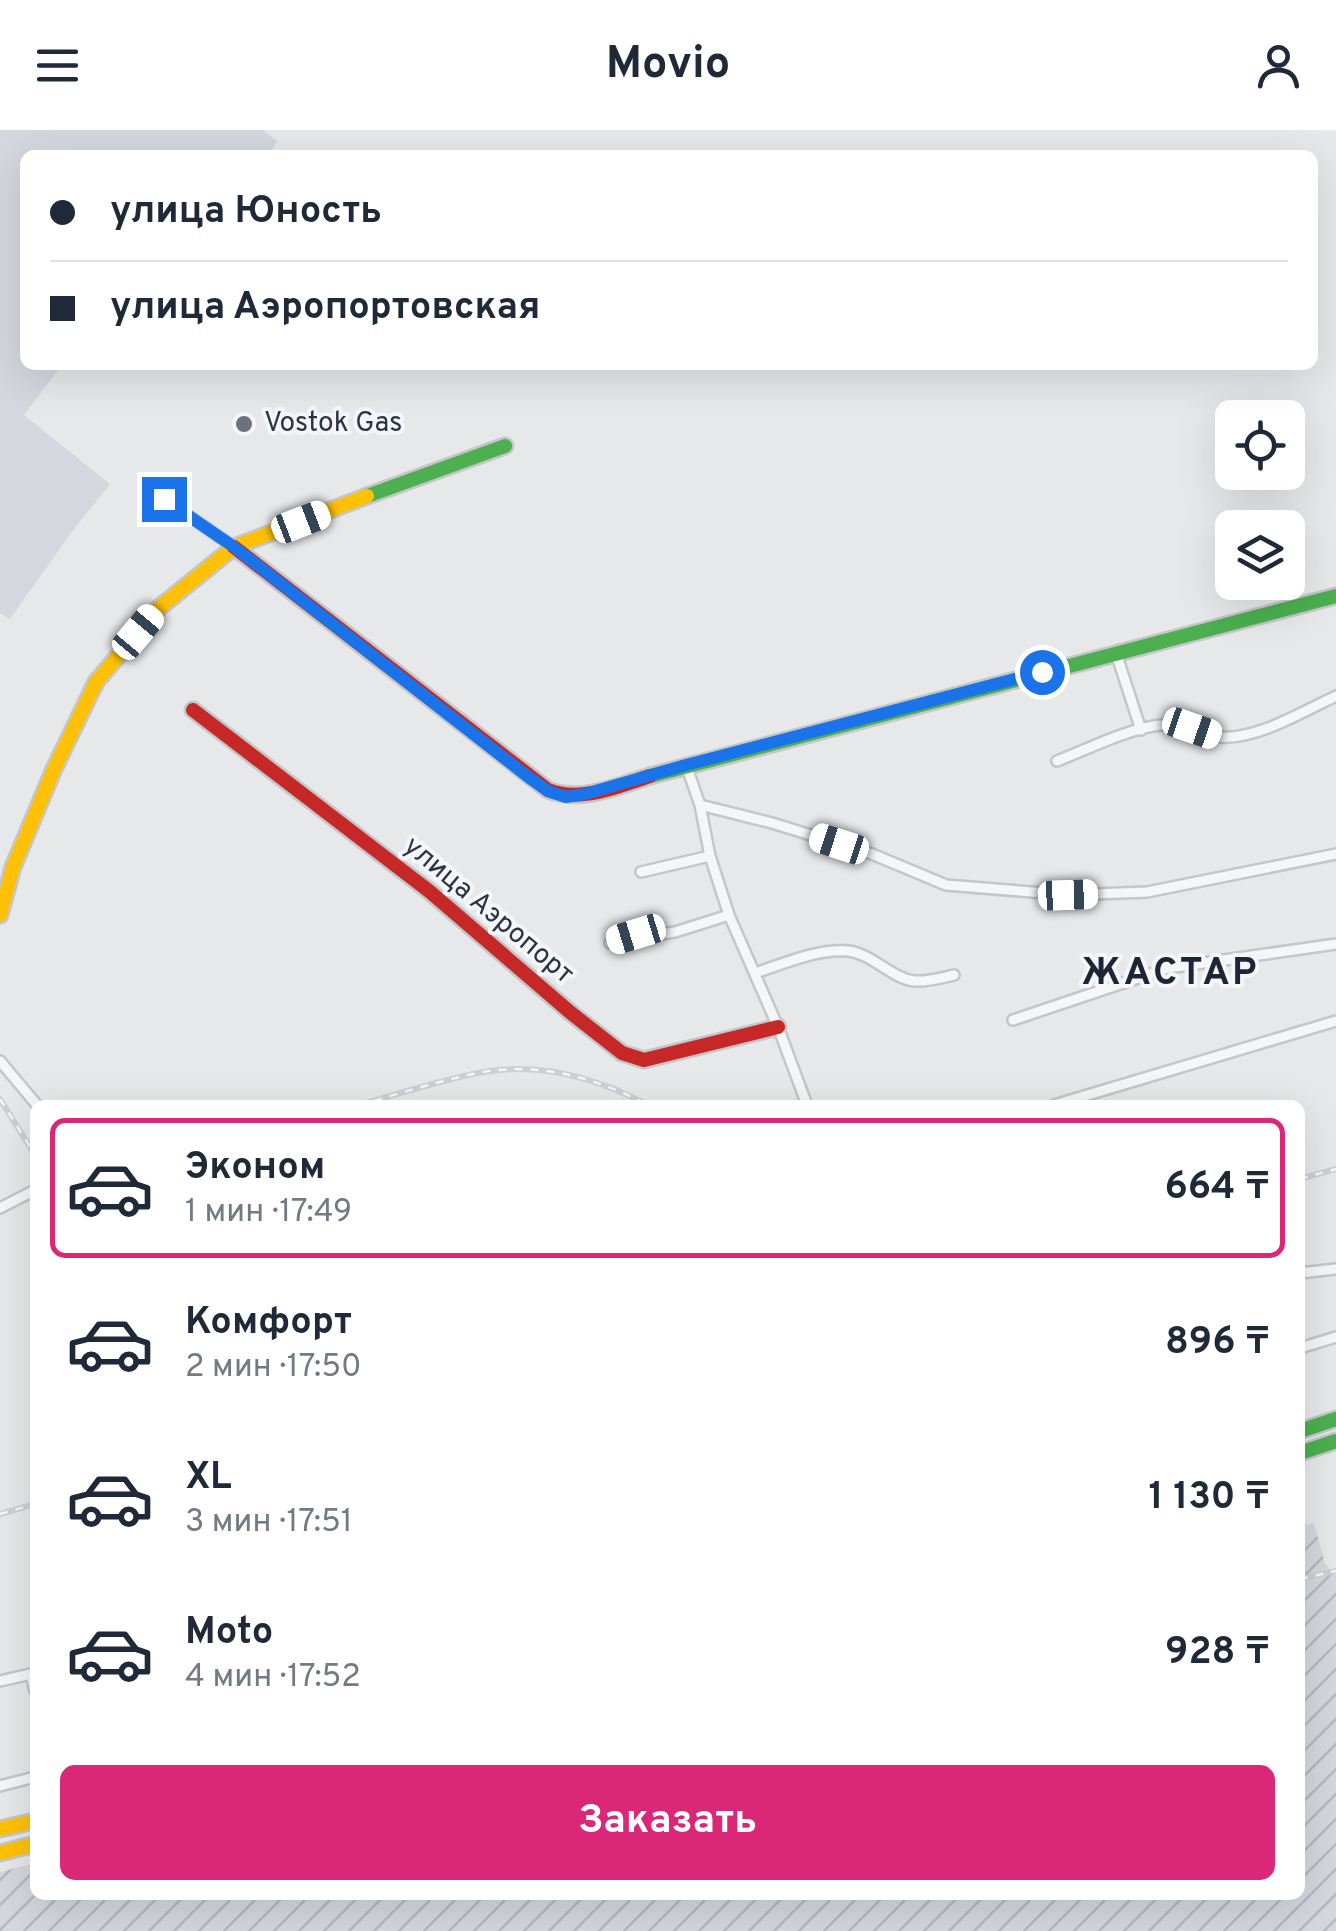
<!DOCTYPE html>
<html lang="ru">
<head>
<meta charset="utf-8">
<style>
	:root { --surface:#fff; --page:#f2f2f3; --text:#1f2937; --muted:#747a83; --line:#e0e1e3; --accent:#db2777 }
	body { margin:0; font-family:Overpass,sans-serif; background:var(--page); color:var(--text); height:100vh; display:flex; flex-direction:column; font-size:38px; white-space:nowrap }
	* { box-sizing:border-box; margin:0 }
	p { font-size:32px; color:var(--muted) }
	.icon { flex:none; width:55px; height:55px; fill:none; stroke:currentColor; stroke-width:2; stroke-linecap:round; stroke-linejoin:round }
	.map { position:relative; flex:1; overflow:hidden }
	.panel { position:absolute; left:30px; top:970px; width:1275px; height:800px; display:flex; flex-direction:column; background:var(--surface); border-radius:15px; box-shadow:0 10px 40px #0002 }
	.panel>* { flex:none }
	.top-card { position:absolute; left:20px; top:20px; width:1298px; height:220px; border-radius:15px; box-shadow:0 10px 40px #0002; display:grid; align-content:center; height:220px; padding:0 30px; background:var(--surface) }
	.buttons { position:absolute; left:1215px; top:270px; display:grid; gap:20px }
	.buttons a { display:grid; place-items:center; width:90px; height:90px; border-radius:15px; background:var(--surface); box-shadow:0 10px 40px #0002; font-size:50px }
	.end { position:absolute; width:45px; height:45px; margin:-22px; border:12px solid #1a73e8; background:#fff; box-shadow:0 0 0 5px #fff }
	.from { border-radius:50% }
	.car { position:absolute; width:30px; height:60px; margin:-30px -15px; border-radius:12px; box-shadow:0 0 8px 2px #0007; background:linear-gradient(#fff 24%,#345 0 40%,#fff 0 76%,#345 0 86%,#fff 0) }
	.top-card b { display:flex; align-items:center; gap:35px; height:95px; font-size:38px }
	.top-card b+b { border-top:2px solid var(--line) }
	.top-card i { width:25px; height:25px; background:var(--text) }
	ul { padding:18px 0 0; list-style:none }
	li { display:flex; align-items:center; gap:30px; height:140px; margin:0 20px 15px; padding:0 10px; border:5px solid transparent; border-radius:15px }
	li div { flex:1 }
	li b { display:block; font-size:38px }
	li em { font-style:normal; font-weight:700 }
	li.active { border-color:var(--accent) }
	li>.icon { width:90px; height:90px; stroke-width:1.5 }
	.action { display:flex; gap:20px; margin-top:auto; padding:20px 30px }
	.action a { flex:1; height:115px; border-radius:15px; background:var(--accent); color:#fff; font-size:40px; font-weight:700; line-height:115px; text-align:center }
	header { display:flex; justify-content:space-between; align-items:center; height:130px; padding:0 30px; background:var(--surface); font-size:45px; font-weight:700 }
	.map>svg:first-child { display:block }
</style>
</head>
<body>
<header><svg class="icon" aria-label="menu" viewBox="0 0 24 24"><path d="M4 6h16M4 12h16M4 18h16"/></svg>Movio<svg class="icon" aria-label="person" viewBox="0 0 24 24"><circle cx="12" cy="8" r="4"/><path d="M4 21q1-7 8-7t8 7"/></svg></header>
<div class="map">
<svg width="1336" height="1801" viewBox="0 0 1336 1801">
	<defs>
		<pattern id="industrial-furrows" width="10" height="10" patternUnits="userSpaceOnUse" patternTransform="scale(2.5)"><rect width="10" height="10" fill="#d4d7dd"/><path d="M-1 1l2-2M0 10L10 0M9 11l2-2" fill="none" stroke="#b6b9bf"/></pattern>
	</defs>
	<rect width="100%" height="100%" fill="#e6e8ea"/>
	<!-- built -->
	<path fill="#d4d7dd" d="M0 0H263L277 11 269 25H25V235H62L24 285 110 354 70 404 10 489 0 483Z"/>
	<!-- industrial -->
	<path fill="url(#industrial-furrows)" d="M1314 1393 1325 1434 1336 1445V1801H0V1742L35 1733V1765H1300V1397Z"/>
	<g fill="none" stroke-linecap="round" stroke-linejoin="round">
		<defs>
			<path id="street" d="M164 369 234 417
				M1116 523 1141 600
				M1057 631C1088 619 1127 599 1160 595 1183 593 1200 605 1220 607 1257 610 1304 581 1336 566
				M686 635 700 675 710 726 729 785 778 897 807 975
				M700 675 772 693 872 724 946 755 1069 765 1147 762 1336 724
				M641 742 710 726
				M610 813 649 801 661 804 675 802 729 785
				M755 843C783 834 818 818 848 821 873 824 891 848 914 851 927 852 941 848 954 845
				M1013 890 1168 838 1336 814
				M0 931 37 975
				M1054 975 1336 891
				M0 1078 35 1060
				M1300 1143 1336 1139
				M1300 1218 1336 1207
				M31 1544 35 1561
				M0 1551 35 1543
				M0 1656 35 1647"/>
			<path id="fast" d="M367 366 505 316
				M650 646 1336 466
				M1300 1301 1336 1289
				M1300 1323 1336 1311"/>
			<path id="slow" d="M0 785 13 737 54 639 96 552 160 477 234 417 367 366
				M0 1699 35 1691
				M0 1723 35 1714"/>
			<path id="jam" d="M234 417 548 660C580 673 619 656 650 646
				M193 580 429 761 571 883 622 923 644 930 778 897"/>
		</defs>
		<!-- street casing -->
		<use href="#street" stroke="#c4c6c8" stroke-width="14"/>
		<!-- fast casing -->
		<use href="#fast" stroke="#c4c6c8" stroke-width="19"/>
		<!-- slow casing -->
		<use href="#slow" stroke="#c4c6c8" stroke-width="19"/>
		<!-- jam casing -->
		<use href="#jam" stroke="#c4c6c8" stroke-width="19"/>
		<!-- street -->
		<use href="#street" stroke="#f5f6f7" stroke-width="9"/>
		<!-- fast -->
		<use href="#fast" stroke="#4caf50" stroke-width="14"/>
		<!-- slow -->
		<use href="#slow" stroke="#ffc107" stroke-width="14"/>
		<!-- jam -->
		<use href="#jam" stroke="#c62828" stroke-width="14"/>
		<defs>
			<path id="rail" d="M0 969 35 1025
				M359 975C398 964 438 951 478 943 537 931 597 948 648 975
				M1300 1049 1336 1039
				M0 1384 35 1374
				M1300 1449 1336 1441"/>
		</defs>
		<!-- rail casing -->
		<use href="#rail" stroke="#cecfd2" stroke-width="6"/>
		<!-- rail -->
		<use href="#rail" stroke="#f4f6f9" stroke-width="2.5" stroke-dasharray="8" stroke-linecap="butt"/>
	</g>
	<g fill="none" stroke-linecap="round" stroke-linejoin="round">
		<!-- route -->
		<path stroke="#1a73e8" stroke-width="12" d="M164 369 234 417 527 646 548 661 566 667 585 664 686 635 1042 542"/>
	</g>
	<!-- markers -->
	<circle fill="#6c737f" stroke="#f4f6f9" stroke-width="4" cx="244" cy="294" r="10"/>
	<g text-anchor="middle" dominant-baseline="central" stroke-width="8" stroke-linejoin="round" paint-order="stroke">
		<!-- poi labels -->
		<g font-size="28" fill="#2b3445" stroke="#f4f6f9" text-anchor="start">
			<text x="264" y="294">Vostok Gas</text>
		</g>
		<!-- street labels -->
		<g font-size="28" fill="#2b3445" stroke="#f4f6f9">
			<text transform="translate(488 781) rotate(40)">улица Аэропорт</text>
		</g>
		<!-- district labels -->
		<g font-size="38" font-weight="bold" letter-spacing="2.5" fill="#1d2536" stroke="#f4f6f9">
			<text x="1170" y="844">ЖАСТАР</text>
		</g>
	</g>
</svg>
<div class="buttons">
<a><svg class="icon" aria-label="locate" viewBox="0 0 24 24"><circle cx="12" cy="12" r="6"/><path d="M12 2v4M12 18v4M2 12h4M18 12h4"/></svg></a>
<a><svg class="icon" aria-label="layers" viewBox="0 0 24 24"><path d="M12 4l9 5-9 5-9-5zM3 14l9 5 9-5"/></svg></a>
</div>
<i class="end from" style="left:1042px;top:542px"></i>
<i class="end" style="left:164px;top:369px"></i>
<i class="car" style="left:301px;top:392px;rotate:69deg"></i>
<i class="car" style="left:138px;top:502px;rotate:40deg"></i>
<i class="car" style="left:1192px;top:598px;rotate:109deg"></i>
<i class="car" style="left:839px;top:714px;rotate:288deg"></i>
<i class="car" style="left:1068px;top:765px;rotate:88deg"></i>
<i class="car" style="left:636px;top:804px;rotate:253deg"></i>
<div class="top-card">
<b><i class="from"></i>улица Юность</b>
<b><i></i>улица Аэропортовская</b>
</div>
<section class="panel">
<ul>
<li class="active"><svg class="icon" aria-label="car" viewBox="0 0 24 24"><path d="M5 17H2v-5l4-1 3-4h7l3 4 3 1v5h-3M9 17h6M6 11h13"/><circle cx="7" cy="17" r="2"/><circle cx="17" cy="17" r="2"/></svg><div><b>Эконом</b><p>1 мин · 17:49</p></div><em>664 ₸</em></li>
<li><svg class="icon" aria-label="car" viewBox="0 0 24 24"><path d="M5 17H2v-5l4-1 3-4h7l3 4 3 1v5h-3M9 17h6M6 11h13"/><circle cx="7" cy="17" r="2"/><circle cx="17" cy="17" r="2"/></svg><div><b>Комфорт</b><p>2 мин · 17:50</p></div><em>896 ₸</em></li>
<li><svg class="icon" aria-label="car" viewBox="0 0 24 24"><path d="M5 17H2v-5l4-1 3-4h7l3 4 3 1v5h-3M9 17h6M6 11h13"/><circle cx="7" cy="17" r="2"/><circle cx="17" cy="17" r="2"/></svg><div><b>XL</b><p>3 мин · 17:51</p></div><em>1 130 ₸</em></li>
<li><svg class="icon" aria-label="car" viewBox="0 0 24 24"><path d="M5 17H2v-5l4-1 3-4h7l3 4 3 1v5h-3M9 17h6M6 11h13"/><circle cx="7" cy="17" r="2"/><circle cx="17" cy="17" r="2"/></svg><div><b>Moto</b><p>4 мин · 17:52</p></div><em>928 ₸</em></li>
</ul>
<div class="action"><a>Заказать</a></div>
</section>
</div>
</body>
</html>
